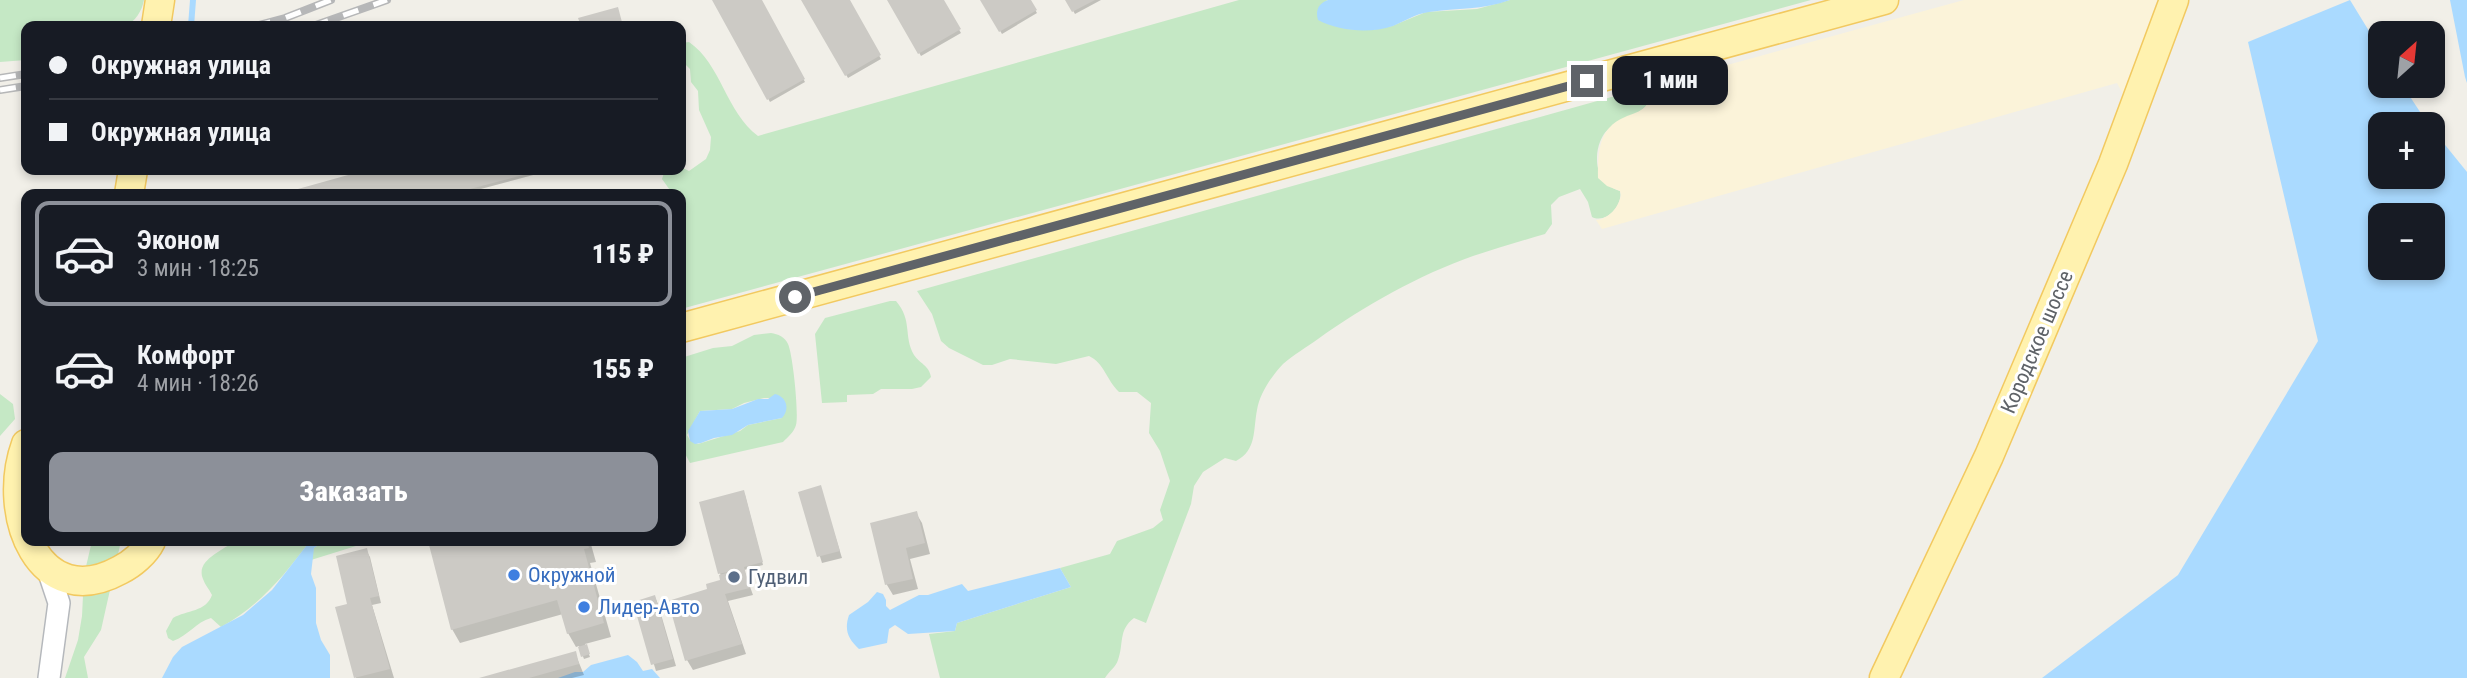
<!DOCTYPE html>
<html lang="ru">
<head>
<meta charset="utf-8">
<style>
	:root { --surface:#171b24; --page:#20242c; --text:#f1f3f6; --muted:#9ea1a6; --line:#363941; --accent:#8c9099 }
	body { margin:0; font-family:"Roboto Condensed",sans-serif; background:var(--page); color:var(--text); height:100vh; display:flex; flex-direction:column; font-size:26px; white-space:nowrap }
	* { box-sizing:border-box; margin:0 }
	p { font-size:23px; color:var(--muted) }
	.icon { flex:none; width:38px; height:38px; fill:none; stroke:currentColor; stroke-width:2; stroke-linecap:round; stroke-linejoin:round }
	.map { position:relative; flex:1; overflow:hidden }
	.side { position:absolute; left:21px; top:189px; width:665px; height:357px; display:flex; flex-direction:column; background:var(--surface); border-radius:14px; box-shadow:0 4px 10px #0003 }
	.side>* { flex:none }
	.top-card { position:absolute; left:21px; top:21px; width:665px; height:154px; border-radius:14px; box-shadow:0 4px 10px #0003; display:grid; align-content:center; height:154px; padding:0 28px; background:var(--surface) }
	.needle { width:46px; rotate:27deg }
	.controls { position:absolute; left:2368px; top:21px; display:grid; gap:14px }
	.controls a { display:grid; place-items:center; width:77px; height:77px; border-radius:14px; background:var(--surface); box-shadow:0 4px 10px #0003; font-size:35px }
	.end { position:absolute; width:32px; height:32px; margin:-16px; border:9px solid #5f6368; background:#fff; box-shadow:0 0 0 4px #fff }
	.from { border-radius:50% }
	.bubble { position:absolute; height:49px; border-radius:14px; background:var(--surface); box-shadow:0 4px 10px #0003; font-size:23px; font-weight:800; line-height:49px; text-align:center }
	.top-card b { display:flex; align-items:center; gap:24px; height:66px; font-size:26px }
	.top-card b+b { border-top:2px solid var(--line) }
	.top-card i { width:18px; height:18px; background:var(--text) }
	ul { padding:12px 0 0; list-style:none }
	li { display:flex; align-items:center; gap:21px; height:105px; margin:0 14px 10px; padding:0 14px; border:4px solid transparent; border-radius:14px }
	li div { flex:1 }
	li b { display:block; font-size:26px }
	li em { font-style:normal; font-weight:800 }
	li.on { border-color:var(--accent) }
	li>.icon { width:63px; height:63px; stroke-width:1.5 }
	.cta { display:flex; gap:14px; margin-top:auto; padding:14px 28px }
	.cta a { flex:1; height:80px; border-radius:14px; background:var(--accent); color:#fff; font-size:28px; font-weight:800; line-height:80px; text-align:center }
	.map>svg:first-child { display:block }
</style>
</head>
<body>
<div class="map">
<svg width="2467" height="678" viewBox="0 0 2467 678">
	<rect width="100%" height="100%" fill="#f1efe8"/>
	<!-- green -->
	<path fill="#c5e8c5" fill-rule="evenodd" d="M0 0H144C142 11 135 22 125 26H26V60L0 62Z
		M1239 0H1328L1326 1 1346 29 1371 30 1392 26 1426 12 1477 9 1510 0H1811L681 309V194L672 193 662 179 665 170H681V167L689 171 706 159 710 150 711 137 699 110 698 91 691 82 690 69 681 60 682 43 689 42C721 64 726 112 758 136Z
		M1640 89 1651 99C1638 125 1601 112 1597 157 1597 163 1597 167 1600 173 1605 182 1610 188 1620 191 1623 206 1606 224 1592 217L1588 202 1580 189 1559 197 1551 205 1552 224 1545 234C1521 241 1497 248 1473 256 1419 275 1364 306 1318 339 1307 347 1293 355 1283 364 1271 377 1260 393 1257 410 1253 430 1257 450 1236 461L1225 458 1203 472 1194 486 1191 504 1146 623 1134 618C1118 630 1124 644 1118 660 1116 667 1109 671 1105 678H940L929 634 955 631 957 623 1071 587 1060 568 1110 554 1117 541 1153 528 1163 520 1160 510 1170 481 1160 451 1149 433 1151 403 1137 392H1119C1106 379 1104 363 1089 356L1056 364 1010 359 992 365H983L949 348 941 341 932 314 917 291Z
		M890 301H896C913 321 903 336 914 355 920 364 929 365 931 377L921 387 912 389H881L873 394 847 395V402L822 403 815 334 825 318Z
		M771 333C778 334 785 337 788 344 793 355 799 415 796 425 794 432 788 437 783 442L690 463 681 446V358L713 348 732 346 754 335ZM764 398H770L782 418 748 425 740 431 698 444 690 440 687 435 700 411 732 409 744 403Z
		M0 394 13 404 15 419 0 436Z
		M92 541H121L101 630 84 657 88 678H65L78 640 82 616 84 575Z
		M234 541H310C285 575 259 606 221 627L211 618C196 622 188 636 173 641L168 638 166 631 173 618C187 610 206 612 212 595 209 589 205 585 203 579 195 560 223 551 234 541Z
		M324 541H372L311 560 314 548Z"/>
	<!-- sand -->
	<path fill="#fbf3d9" d="M1964 0H2157L2133 77 2124 96 2117 83 1602 229 1596 220C1609 219 1619 207 1621 195L1620 191 1607 186 1598 178C1598 153 1598 128 1625 117 1637 112 1645 111 1651 98L1640 89Z"/>
	<!-- water -->
	<path fill="#aadaff" fill-rule="evenodd" d="M1328 0H1510C1483 10 1457 8 1429 12 1415 14 1405 21 1393 26 1369 34 1339 31 1318 20 1315 10 1319 3 1328 0Z
		M2350 0 2380 49V86H2403L2428 124H2380V177H2432L2433 130 2467 172V678H2042L2178 575 2318 341 2248 42ZM2432 215V268H2380V215Z
		M2450 0H2467V83L2465 77Z
		M775 394C787 397 790 409 782 418L748 425 732 435 714 438 701 443 695 444 690 441 688 431 700 411 732 409 758 399H768Z
		M310 541H324L314 548 311 574 316 588V623L321 640 330 655V678H162L173 657 182 647 243 615 272 590Z
		M1060 568 1071 587 957 623 955 631 908 634 895 625 889 629 887 643 859 649C848 639 844 630 849 615L868 602 877 592 883 594 886 600V606L890 610 919 595H928L962 584 968 591Z
		M628 655 637 662 643 671 652 669 660 678H558L575 672H583L591 665Z"/>
	<!-- shadow -->
	<path fill="#0003" d="M714 0H760L805 82 770 102Z
		M803 0H848L881 59 848 78Z
		M889 0H942L961 33 921 56Z
		M982 0H1029L1037 13 1002 34Z
		M1067 0H1101L1075 14Z
		M681 118 685 133 681 135Z
		M373 170H552L462 194H283Z
		M820 487 842 558 822 563 800 493Z
		M745 495 763 565 744 570 753 595 728 601 746 654 693 670 687 660 710 590 722 581 720 573Z
		M916 513 922 523 930 554 910 559 918 589 893 595 887 585 872 524Z
		M430 541H590L596 562 590 563 611 637 585 644 590 657 584 659 579 646 576 647 568 633 563 614 460 643 452 629Z
		M366 550 370 557 381 603 372 605 394 678H356L337 608 350 605Z
		M655 597 658 604 676 666 656 671 635 603Z
		M575 653 584 675 572 678H483Z"/>
	<g fill="none" stroke-linecap="round" stroke-linejoin="round">
		<!-- stream -->
		<path stroke="#aadaff" stroke-width="6" d="M191 26 193 0"/>
	</g>
	<!-- building -->
	<path fill="#cccac5" d="M712 0H762L805 79 767 100Z
		M801 0H850L881 55 845 76Z
		M887 0H944L961 29 918 54Z
		M980 0H1031L1037 10 999 32Z
		M1065 0H1095L1072 12Z
		M618 7 623 26H581L578 18Z
		M366 170H538V171L451 194H280Z
		M821 485 840 551 817 557 798 492Z
		M744 490 763 562 744 567 750 588 725 594 742 644 685 661 668 601 707 589 706 584 720 580 719 575 742 569 718 574 699 502Z
		M917 511 925 543 906 548 913 579 885 585 870 523Z
		M428 541H587L589 548 584 549 604 623 567 634 557 600 451 630Z
		M367 548 379 596 370 598 390 669 354 678 335 607 347 604 336 556Z
		M655 595 673 659 651 665 633 602Z
		M587 644 590 654 581 657 578 647Z
		M576 651 579 664 529 678H479Z"/>
	<g fill="none" stroke-linecap="round" stroke-linejoin="round">
		<defs>
			<path id="minor" d="M49 678 59 603 49 573"/>
			<path id="major" d="M156 26 160 0
				M129 194 133 170
				M681 328 1884 0
				M26 444C0 515 40 614 120 570 132 564 145 553 151 541
				M1884 678 1989 456 2113 164 2174 0"/>
		</defs>
		<!-- minor casing -->
		<use href="#minor" stroke="#b5b8bc" stroke-width="24"/>
		<!-- major casing -->
		<use href="#major" stroke="#f2c960" stroke-width="31"/>
		<!-- minor -->
		<use href="#minor" stroke="#fff" stroke-width="21"/>
		<!-- major -->
		<use href="#major" stroke="#fff2af" stroke-width="28"/>
		<defs>
			<path id="rail" d="M255 26 285 18 331 0
				M313 26 387 0
				M0 78 26 74
				M0 90 26 86"/>
		</defs>
		<!-- rail casing -->
		<use href="#rail" stroke="#b6b7b8" stroke-width="8"/>
		<!-- rail -->
		<use href="#rail" stroke="#fff" stroke-width="5" stroke-dasharray="16" stroke-linecap="butt"/>
	</g>
	<g fill="none" stroke-linecap="round" stroke-linejoin="round">
		<!-- route -->
		<path stroke="#5f6368" stroke-width="9" d="M795 297 1587 81"/>
	</g>
	<!-- markers -->
	<g fill="#3f7fe0" stroke="#fff" stroke-width="2.5">
		<circle cx="514" cy="575" r="7"/>
		<circle cx="584" cy="607" r="7"/>
	</g>
	<circle fill="#5c6f8a" stroke="#fff" stroke-width="2.5" cx="734" cy="577" r="7"/>
	<g text-anchor="middle" dominant-baseline="central" stroke-width="6" stroke-linejoin="round" paint-order="stroke">
		<!-- street labels -->
		<g font-size="21" fill="#5f6368" stroke="#fff">
			<text transform="translate(2037 342) rotate(-67)">Кородское шоссе</text>
		</g>
		<!-- shop labels -->
		<g font-size="21" fill="#366cbe" stroke="#fff" text-anchor="start">
			<text x="528" y="575">Окружной</text>
			<text x="598" y="607">Лидер-Авто</text>
		</g>
		<!-- service labels -->
		<g font-size="21" fill="#4e5e75" stroke="#fff" text-anchor="start">
			<text x="748" y="577">Гудвил</text>
		</g>
	</g>
</svg>
<div class="controls">
<a><svg class="needle" viewBox="-14 -14 28 28"><path d="M0-13l5 13h-10z" fill="#e53935"/><path d="M0 13l5-13h-10z" fill="#9ea1a6"/></svg></a>
<a>+</a>
<a>−</a>
</div>
<i class="end from" style="left:795px;top:297px"></i>
<i class="end" style="left:1587px;top:81px"></i>
<div class="bubble" style="left:1612px;top:56px;width:116px">1 мин</div>
<div class="top-card">
<b><i class="from"></i>Окружная улица</b>
<b><i></i>Окружная улица</b>
</div>
<section class="side">
<ul>
<li class="on"><svg class="icon" aria-label="car" viewBox="0 0 24 24"><path d="M5 17H2v-5l4-1 3-4h7l3 4 3 1v5h-3M9 17h6M6 11h13"/><circle cx="7" cy="17" r="2"/><circle cx="17" cy="17" r="2"/></svg><div><b>Эконом</b><p>3 мин · 18:25</p></div><em>115 ₽</em></li>
<li><svg class="icon" aria-label="car" viewBox="0 0 24 24"><path d="M5 17H2v-5l4-1 3-4h7l3 4 3 1v5h-3M9 17h6M6 11h13"/><circle cx="7" cy="17" r="2"/><circle cx="17" cy="17" r="2"/></svg><div><b>Комфорт</b><p>4 мин · 18:26</p></div><em>155 ₽</em></li>
</ul>
<div class="cta"><a>Заказать</a></div>
</section>
</div>
</body>
</html>
